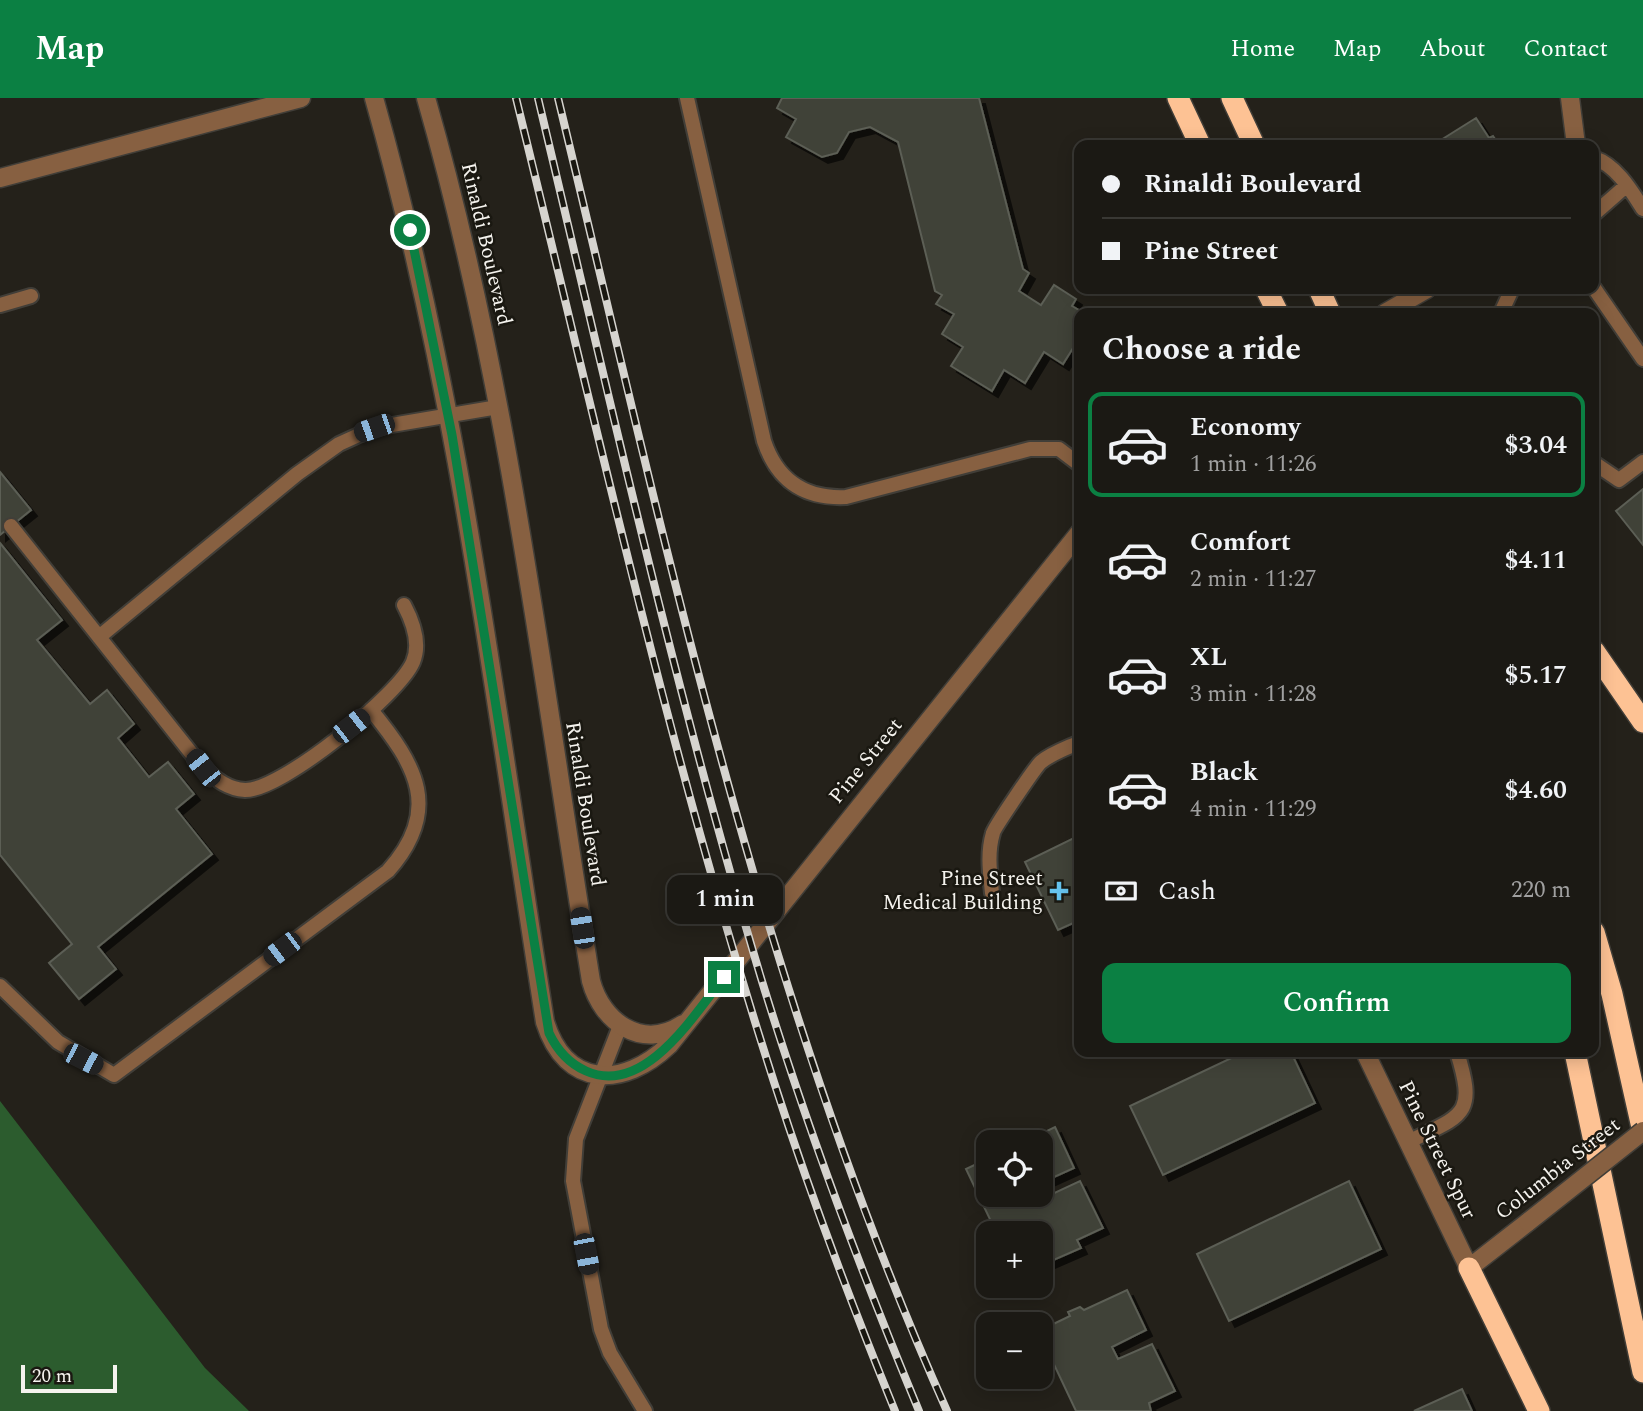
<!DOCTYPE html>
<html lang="en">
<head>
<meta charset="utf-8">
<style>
	:root { --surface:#1b1914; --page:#282622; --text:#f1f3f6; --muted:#a0a0a0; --line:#393834; --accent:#0b8043 }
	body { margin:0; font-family:Spectral,serif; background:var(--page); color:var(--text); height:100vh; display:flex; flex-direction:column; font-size:26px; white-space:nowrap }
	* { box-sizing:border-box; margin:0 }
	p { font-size:23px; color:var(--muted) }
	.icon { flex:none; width:38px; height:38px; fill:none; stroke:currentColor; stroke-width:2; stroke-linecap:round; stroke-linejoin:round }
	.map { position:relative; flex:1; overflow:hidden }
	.side { position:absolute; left:1074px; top:210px; width:525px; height:749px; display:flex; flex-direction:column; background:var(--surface); border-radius:14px; box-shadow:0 4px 18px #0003,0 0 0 2px var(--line) }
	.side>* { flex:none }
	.top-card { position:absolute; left:1074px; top:42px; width:525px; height:154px; border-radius:14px; box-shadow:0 4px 18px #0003,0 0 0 2px var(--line); display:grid; align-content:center; height:154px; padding:0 28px; background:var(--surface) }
	.controls { position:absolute; left:976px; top:1032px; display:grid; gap:14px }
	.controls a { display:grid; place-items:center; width:77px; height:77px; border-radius:14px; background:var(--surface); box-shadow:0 4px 18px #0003,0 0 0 2px var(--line); font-size:35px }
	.scale { position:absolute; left:21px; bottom:18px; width:96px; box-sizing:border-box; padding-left:7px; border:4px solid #f5f3ee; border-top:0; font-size:19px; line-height:24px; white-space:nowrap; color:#f5f3ee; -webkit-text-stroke:5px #1a1811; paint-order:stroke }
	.end { position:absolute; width:32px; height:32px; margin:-16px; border:9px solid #0b8043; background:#fff; box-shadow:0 0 0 4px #fff }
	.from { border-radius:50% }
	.bubble { position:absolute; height:49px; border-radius:14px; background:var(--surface); box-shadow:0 4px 18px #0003,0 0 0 2px var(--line); font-size:23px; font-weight:600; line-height:49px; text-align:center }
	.car { position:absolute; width:21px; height:42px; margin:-21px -10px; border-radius:9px; box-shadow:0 0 5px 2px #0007; background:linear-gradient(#222 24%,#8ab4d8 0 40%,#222 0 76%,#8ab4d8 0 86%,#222 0) }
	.top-card b { display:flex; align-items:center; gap:24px; height:66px; font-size:26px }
	.top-card b+b { border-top:2px solid var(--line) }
	.top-card i { width:18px; height:18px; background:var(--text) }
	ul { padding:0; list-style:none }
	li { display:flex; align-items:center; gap:21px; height:105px; margin:0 14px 10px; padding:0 14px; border:4px solid transparent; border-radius:14px }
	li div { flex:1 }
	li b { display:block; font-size:26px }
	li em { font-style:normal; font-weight:600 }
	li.on { border-color:var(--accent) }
	li>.icon { width:63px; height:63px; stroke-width:1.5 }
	h2 { padding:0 28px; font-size:32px; line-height:84px }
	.pay { display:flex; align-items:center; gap:18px; height:77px; padding:0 28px; font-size:26px }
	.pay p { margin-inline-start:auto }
	.action { display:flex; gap:14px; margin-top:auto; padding:14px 28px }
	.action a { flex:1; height:80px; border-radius:14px; background:var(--accent); color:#fff; font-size:28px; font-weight:600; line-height:80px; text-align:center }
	header { display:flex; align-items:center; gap:42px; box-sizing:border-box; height:98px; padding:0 35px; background:var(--accent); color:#fff }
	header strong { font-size:33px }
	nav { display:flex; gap:38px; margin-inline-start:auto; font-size:24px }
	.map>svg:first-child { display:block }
</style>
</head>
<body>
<header>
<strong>Map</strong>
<nav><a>Home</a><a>Map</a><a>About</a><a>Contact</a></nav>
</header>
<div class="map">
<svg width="1643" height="1313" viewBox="0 0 1643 1313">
	<defs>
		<filter id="shadow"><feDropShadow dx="6" dy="6" stdDeviation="0" flood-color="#0009"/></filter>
	</defs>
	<rect width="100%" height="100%" fill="#24211a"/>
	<!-- water -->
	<path fill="#2c5c2e" d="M0 1003 205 1270 249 1313H0Z"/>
	<!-- building -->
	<path fill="#404239" stroke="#5c5e55" stroke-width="2" filter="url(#shadow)" d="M782 0H979L1023 171 1029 175 1019 193 1041 207 1054 187 1076 201 1072 208 1084 215H1080V239L1063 266 1044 254 1025 285 1004 272 992 293 951 268 963 249 942 236 954 216 936 206 942 197 935 193 898 44 870 29 849 34 837 55 822 59 786 39 796 21 777 10Z
		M1476 20 1489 40 1493 38 1499 47H1433Z
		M0 374 31 412 0 437Z
		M1643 391V447L1616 413Z
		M0 445 62 522 37 542 90 606 107 592 134 626 118 640 149 679 168 664 194 696 176 711 212 756 98 849 116 871 79 901 49 865 72 846 0 757Z
		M1080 737V822L1058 832 1025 764Z
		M1244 954H1291L1315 1005 1163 1077 1130 1008Z
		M1055 1029 1074 1070 1041 1085V1045H1022Z
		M989 1060V1097H1041V1090L1046 1099 1080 1083 1103 1130 1077 1142 1081 1150 1049 1164 1045 1156 1041 1158V1136H997L966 1071Z
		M1349 1083 1381 1151 1229 1223 1197 1156Z
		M1127 1192 1146 1232 1112 1249 1118 1261 1152 1246 1175 1293 1149 1305 1151 1313H1076L1041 1239V1232L1070 1218 1068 1214 1080 1209 1084 1212Z
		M1462 1291 1472 1313H1414Z"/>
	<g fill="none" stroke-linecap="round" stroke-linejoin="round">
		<defs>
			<path id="service" d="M687 0 764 343C777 382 804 401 846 399L1030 351H1059L1080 367
				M1594 60C1616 67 1631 92 1643 111
				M1594 116 1627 87
				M1594 190 1643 261
				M0 207 31 198
				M1501 215 1512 191
				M1594 365 1619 382 1643 364
				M11 428 203 670C216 681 227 691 245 692 281 693 399 597 413 564 421 545 413 524 404 507
				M99 539 297 376 339 346 374 330 498 309
				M992 795C990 775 987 755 993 735 994 730 1036 668 1041 664 1052 655 1067 650 1080 644
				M0 888 58 944 114 977 388 773C442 712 417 668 371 612
				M620 928 576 1041 573 1083 601 1231 610 1255 645 1313
				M1408 1044C1463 1017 1477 1018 1457 954"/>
			<path id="minor" d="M0 80 301 0
				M1365 954 1469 1170 1528 1124"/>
			<path id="tertiary" d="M374 0C460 302 496 615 545 924 566 991 624 990 669 947L1080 434
				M426 0C509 288 543 588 591 883 602 924 642 953 683 926
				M1570 0 1576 47
				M1385 215 1427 191"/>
			<path id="motorway" d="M1178 0 1200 47
				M1232 0 1254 47
				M1266 191 1278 215
				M1319 191 1330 215
				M1594 553 1643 624
				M1594 834 1612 896 1643 1034
				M1575 954 1643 1274
				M1469 1170 1539 1313"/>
		</defs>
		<!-- service casing -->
		<use href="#service" stroke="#413e38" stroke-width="18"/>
		<!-- minor casing -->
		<use href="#minor" stroke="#413e38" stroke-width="21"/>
		<!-- tertiary casing -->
		<use href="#tertiary" stroke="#413e38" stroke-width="21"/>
		<!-- motorway casing -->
		<use href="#motorway" stroke="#413e38" stroke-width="24"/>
		<!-- service -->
		<use href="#service" stroke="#876041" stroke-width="14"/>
		<!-- minor -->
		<use href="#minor" stroke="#876041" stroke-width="18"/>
		<!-- tertiary -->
		<use href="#tertiary" stroke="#876041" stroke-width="18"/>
		<!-- motorway -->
		<use href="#motorway" stroke="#fdc294" stroke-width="21"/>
		<defs>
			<path id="rail" d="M516 0C597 329 670 661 774 984 810 1096 851 1205 895 1313
				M538 0C608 294 674 590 761 880 806 1027 860 1171 919 1313
				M558 0C665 443 760 895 947 1313"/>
		</defs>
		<!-- rail casing -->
		<use href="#rail" stroke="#d6d4cf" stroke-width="8"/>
		<!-- rail -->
		<use href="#rail" stroke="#1a1811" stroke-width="5" stroke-dasharray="16" stroke-linecap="butt"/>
		<defs>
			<path id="minor-bridge" d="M1528 1124 1643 1033"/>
		</defs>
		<!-- minor-bridge casing -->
		<use href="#minor-bridge" stroke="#413e38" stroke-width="21" stroke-linecap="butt"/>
		<!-- minor-bridge -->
		<use href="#minor-bridge" stroke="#876041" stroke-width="18"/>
	</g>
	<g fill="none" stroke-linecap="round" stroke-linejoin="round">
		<!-- route -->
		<path stroke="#0b8043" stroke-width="9" d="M410 132 452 337 549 935C557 952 568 965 586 973 644 999 694 917 724 879"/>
	</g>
	<!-- markers -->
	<path fill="#66c4ef" stroke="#1a1811" stroke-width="2.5" d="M1055.5 782.5h7v7h7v7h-7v7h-7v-7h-7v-7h7z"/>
	<g text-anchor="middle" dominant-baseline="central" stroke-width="5" stroke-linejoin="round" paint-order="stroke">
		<!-- street labels -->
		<g font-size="21" fill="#f5f3ee" stroke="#1a1811">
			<text transform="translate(486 146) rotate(77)">Rinaldi Boulevard</text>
			<text transform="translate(866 663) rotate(-51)">Pine Street</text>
			<text transform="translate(585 706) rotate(81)">Rinaldi Boulevard</text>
			<text transform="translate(1437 1052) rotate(64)">Pine Street Spur</text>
			<text transform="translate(1558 1071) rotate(-38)">Columbia Street</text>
		</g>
		<!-- poi labels -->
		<g font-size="21" fill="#f5f3ee" stroke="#1a1811" text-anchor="end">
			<text x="1043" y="781">Pine Street<tspan x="1043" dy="24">Medical Building</tspan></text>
		</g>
	</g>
</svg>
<div class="controls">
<a><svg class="icon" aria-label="locate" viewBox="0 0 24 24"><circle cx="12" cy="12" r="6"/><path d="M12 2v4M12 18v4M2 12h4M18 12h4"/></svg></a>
<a>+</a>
<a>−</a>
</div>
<div class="scale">20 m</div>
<i class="end from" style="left:410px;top:132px"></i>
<i class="end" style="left:724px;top:879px"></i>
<div class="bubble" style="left:667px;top:777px;width:116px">1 min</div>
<i class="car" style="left:374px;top:330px;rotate:251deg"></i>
<i class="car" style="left:351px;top:628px;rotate:52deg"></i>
<i class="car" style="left:203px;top:670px;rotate:322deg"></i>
<i class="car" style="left:582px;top:830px;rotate:351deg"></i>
<i class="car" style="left:282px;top:851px;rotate:233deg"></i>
<i class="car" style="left:83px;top:961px;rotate:117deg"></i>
<i class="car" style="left:586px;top:1156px;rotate:169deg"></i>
<div class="top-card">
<b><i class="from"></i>Rinaldi Boulevard</b>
<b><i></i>Pine Street</b>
</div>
<section class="side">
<h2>Choose a ride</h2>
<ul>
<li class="on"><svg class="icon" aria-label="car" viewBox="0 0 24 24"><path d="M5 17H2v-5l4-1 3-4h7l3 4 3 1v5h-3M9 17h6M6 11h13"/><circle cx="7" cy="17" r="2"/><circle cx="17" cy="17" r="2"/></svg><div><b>Economy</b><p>1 min · 11:26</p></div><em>$3.04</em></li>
<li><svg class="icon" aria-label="car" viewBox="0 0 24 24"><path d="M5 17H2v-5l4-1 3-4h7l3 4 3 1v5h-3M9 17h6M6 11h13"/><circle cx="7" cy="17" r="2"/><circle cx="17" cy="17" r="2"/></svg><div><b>Comfort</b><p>2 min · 11:27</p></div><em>$4.11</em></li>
<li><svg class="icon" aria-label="car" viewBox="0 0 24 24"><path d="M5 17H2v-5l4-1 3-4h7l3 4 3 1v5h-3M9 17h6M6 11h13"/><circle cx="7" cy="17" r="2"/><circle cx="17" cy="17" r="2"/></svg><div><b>XL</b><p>3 min · 11:28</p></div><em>$5.17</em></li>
<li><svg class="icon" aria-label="car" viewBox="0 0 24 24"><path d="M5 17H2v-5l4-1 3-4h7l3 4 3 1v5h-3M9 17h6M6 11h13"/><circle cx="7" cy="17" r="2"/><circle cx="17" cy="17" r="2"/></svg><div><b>Black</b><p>4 min · 11:29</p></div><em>$4.60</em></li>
</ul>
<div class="pay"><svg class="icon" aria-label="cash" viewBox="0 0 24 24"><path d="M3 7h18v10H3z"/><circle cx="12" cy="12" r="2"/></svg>Cash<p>220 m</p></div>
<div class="action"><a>Confirm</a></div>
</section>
</div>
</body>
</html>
